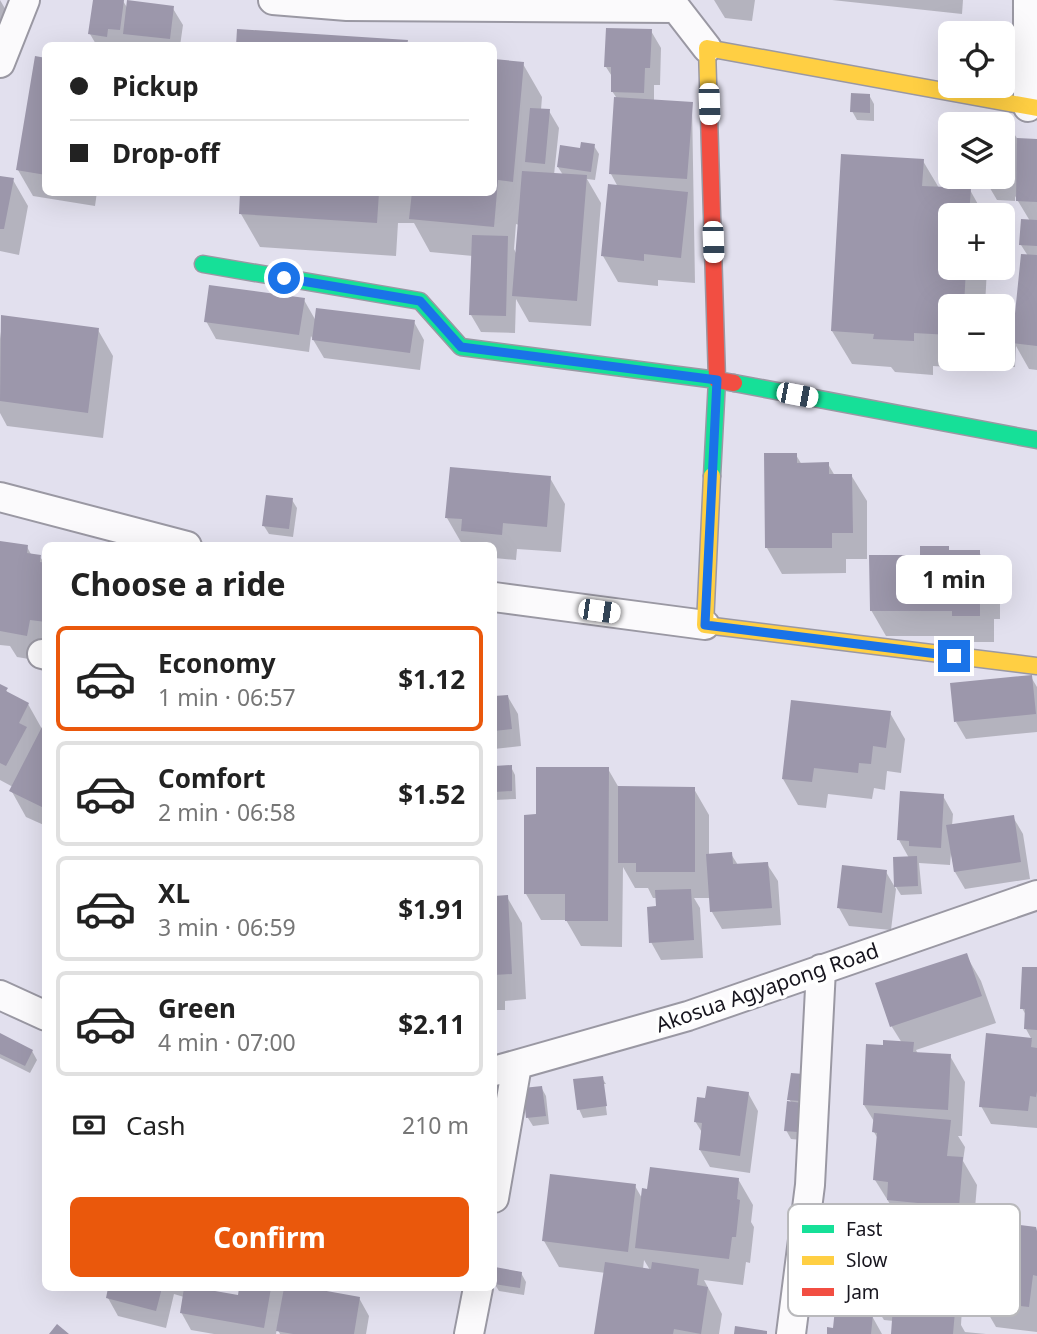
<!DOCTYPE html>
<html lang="en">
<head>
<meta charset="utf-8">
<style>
	:root { --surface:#fff; --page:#f2f2f2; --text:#222; --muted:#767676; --line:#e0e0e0; --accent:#ea580c }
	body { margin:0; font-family:"Noto Sans",sans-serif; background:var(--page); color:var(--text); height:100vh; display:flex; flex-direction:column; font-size:26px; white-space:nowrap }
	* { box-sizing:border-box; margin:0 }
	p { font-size:23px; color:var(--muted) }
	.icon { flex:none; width:38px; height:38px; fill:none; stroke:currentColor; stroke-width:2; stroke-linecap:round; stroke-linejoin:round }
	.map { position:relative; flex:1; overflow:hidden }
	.drawer { position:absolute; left:42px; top:542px; width:455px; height:749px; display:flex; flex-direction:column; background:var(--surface); border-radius:10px; box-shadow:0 7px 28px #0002 }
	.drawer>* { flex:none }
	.top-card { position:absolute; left:42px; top:42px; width:455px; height:154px; border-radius:10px; box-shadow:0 7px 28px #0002; display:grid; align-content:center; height:154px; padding:0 28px; background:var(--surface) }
	.fabs { position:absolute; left:938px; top:21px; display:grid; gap:14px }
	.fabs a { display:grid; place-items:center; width:77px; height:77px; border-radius:10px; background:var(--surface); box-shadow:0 7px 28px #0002; font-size:35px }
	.end { position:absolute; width:32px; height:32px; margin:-16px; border:9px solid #1a73e8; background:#fff; box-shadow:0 0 0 4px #fff }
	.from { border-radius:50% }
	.bubble { position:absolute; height:49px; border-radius:10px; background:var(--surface); box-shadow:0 7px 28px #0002; font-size:23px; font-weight:700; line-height:49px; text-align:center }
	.car { position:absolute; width:21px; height:42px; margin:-21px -10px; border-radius:9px; box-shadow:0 0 5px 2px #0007; background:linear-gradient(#fff 24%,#345 0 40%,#fff 0 76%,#345 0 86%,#fff 0) }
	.top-card b { display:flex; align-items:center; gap:24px; height:66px; font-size:26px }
	.top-card b+b { border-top:2px solid var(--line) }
	.top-card i { width:18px; height:18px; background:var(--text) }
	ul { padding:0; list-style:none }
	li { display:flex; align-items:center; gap:21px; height:105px; margin:0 14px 10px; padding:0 14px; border:4px solid var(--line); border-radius:10px }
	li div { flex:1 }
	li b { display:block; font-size:26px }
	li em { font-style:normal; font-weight:700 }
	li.selected { border-color:var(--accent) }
	li>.icon { width:63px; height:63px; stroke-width:1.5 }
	h2 { padding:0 28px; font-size:32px; line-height:84px }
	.pay { display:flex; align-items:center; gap:18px; height:77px; padding:0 28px; font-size:26px }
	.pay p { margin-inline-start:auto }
	.cta { display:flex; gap:14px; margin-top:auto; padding:14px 28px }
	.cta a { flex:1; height:80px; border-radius:10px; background:var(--accent); color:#fff; font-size:28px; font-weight:700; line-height:80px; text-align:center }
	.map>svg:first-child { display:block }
</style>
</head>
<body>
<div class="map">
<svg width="1037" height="1334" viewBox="0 0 1037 1334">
	<rect width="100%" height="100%" fill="#e2e0ee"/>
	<!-- shadow -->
	<path fill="#0003" fill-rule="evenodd" d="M0 0 10 17 0 45Z
		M95 0 123 1 128 9 172 7 183 25 180 46H131L130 43 129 46H97L90 34Z
		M714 0H755L752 21 725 18Z
		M832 0H963L962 14Z
		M651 31 661 48 660 85H654V101L692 104 695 283 658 280V286L618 282 603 256 618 187 611 174 616 97 612 91 613 78 606 67Z
		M46 60V192H97L95 206 33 196 18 170Z
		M494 61 523 64 542 97 541 110 549 111 559 128 554 175H563L558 167 582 150 594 146 599 154 595 180 587 179 601 203 591 326 529 322 516 299 515 333 481 332 471 315 473 256 430 252 414 223H398L396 256 260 247 241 214 242 196 240 192H494ZM516 224 519 225 517 255 514 249Z
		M869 95 874 104V121L857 120 852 111Z
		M975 120 1007 122 1018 140H1037V370L1029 369 1016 346 1015 367H981V369L933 366V375L895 372 891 367 852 364 832 331 923 161 939 188 970 190 984 215H950V268H987L985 306H950V359H1003V352H1015V349L1003 348V309H1006L1016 326 1028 256 1021 245 1030 221 1015 196V201L997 200 987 183H984L981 177H1003V124H975Z
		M0 178 13 180 28 206 19 255 0 251Z
		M304 300 316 321 414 322 424 340 420 370 324 358 311 336 309 352 216 339 206 321Z
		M3 317 98 330 113 356 103 438 7 426 0 413V339Z
		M796 455 802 465 828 464 835 476 851 475 867 501V559H846V573L782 574 767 548Z
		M550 478 565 504 561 552 517 549 516 560 494 558V546L462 544 447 518Z
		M292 500 297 508 293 537 269 534 264 526Z
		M0 543 27 547 32 556 40 557 46 565V645L41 661 17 657 10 646 0 645Z
		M948 548 950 552H979L994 578V586L1000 597V619H994V642H969L965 636H886L871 610Z
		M1031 677 1037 687V732L966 739 956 722Z
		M0 686 6 690 9 695 28 704 42 729 46 728V826L26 817 11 790 13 787 0 780Z
		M508 697 518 714 521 746 494 749V698Z
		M890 713 905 739 901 773 887 771 885 790 874 788 872 799 828 794 826 808 798 805 783 779Z
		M494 767H511L515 775 516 799 494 800Z
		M608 769 619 788 694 789 709 815V855L731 854 738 865 767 864 778 881 781 925 722 929 712 912 711 898H694L700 908 703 958 661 960 651 942 658 908 657 898H653L648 888H635L623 867 622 947 581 946 566 920H541L526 894 538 816Z
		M943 796 953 814 952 826 1013 817 1023 834 1030 879 965 889 955 872 951 853 950 865 919 863 922 894 901 895 896 887 895 859 909 858 899 840Z
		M886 872 896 889 891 930 849 926 839 908Z
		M507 897 522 923 526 999 505 1001V1010H494V898Z
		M966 955 981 981 996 1023 916 1050 918 1054 950 1056 965 1082 962 1136H958L965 1147 963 1161 977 1185 973 1232 960 1231 966 1242 961 1325 965 1332 986 1334H892L894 1321 884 1320 864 1288 865 1272 861 1264 868 1233 895 1212 875 1180 878 1139 874 1132 875 1123 864 1105 885 1047 902 1043 892 1027 877 985Z
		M1037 969V1128L991 1124 981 1106 988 1035 1032 1040 1026 1029 1027 1017 1022 1008Z
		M0 1035 32 1051 37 1060 30 1073 0 1058Z
		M802 1076V1140L791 1139 786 1130 791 1102 789 1099Z
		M602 1078 606 1084H603L607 1115 583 1118 579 1109Z
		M541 1087 546 1096 549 1124 533 1126 528 1118Z
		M748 1093 758 1111 750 1173 710 1167 700 1150 703 1134 695 1121 706 1100Z
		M738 1179 753 1205 751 1222 754 1227 750 1263 746 1262 743 1285 704 1280 722 1314 719 1334H596L606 1273 559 1267 544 1241 635 1186 643 1200ZM644 1260 650 1270 643 1269Z
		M1037 1233V1332L996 1327 974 1289Z
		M521 1273 526 1282 524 1295 499 1291 494 1283Z
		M110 1288H189L239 1297 241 1288H300L359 1298 369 1316 366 1334H280L277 1328 276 1334H214L191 1330 181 1312 184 1297 174 1294 166 1328 118 1316 108 1298Z
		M872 1316 882 1334H828Z"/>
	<!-- building -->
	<path fill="#9c97ab" d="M93 0H124L120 30 108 29 107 37 88 34Z
		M127 0 174 6 170 39 123 34Z
		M606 28 652 29 650 68H645L644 93 611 92V67H604Z
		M237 29 408 40 407 46H236Z
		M35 56 46 58V175L16 170Z
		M494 59 524 62 513 182 498 180 494 227 409 219 412 192H494Z
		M851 93 870 94V113L850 112Z
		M614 97 693 102 687 179 609 174Z
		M530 108 550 109 545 164 525 162Z
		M974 119 1008 120 1006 184 985 183V177H1003V124H974Z
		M1017 138 1037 139V202L1016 201Z
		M581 142 595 144 591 172 557 167 560 145 580 148Z
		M841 154 924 159 922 186 971 188 969 215H950V268H966L964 306H950V335L914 333V341L873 339 874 334 831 331Z
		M522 171 587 175 577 301 512 296Z
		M0 176 14 178 4 229H0Z
		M608 184 688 192 681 258 644 254V261L601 256Z
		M240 192H379L377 223 239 214Z
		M1021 219 1037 220V246L1019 245Z
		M472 235 508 236 506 316 469 315Z
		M1021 254 1037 255V346L1012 343Z
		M209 285 305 298 299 335 204 322Z
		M1003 307 1007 308 1006 350H1003Z
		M316 308 415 320 410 353 312 340Z
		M1 315 99 328 88 413 0 401Z
		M764 453H797V463L829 462V474H852L853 533H832V548H765Z
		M450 467 551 476 547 527 503 523 502 535 461 531 462 519 445 518Z
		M266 495 293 498 289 529 262 526Z
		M0 541 28 545 27 553 41 555 40 562 46 563V622L30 620 27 636 0 631Z
		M920 546H949V550H980V569H986V594H980V616H952V611H870L869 555H920Z
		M1032 675 1036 714 954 722 950 683Z
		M0 684 8 688 6 691 29 703 19 723 27 727 6 766 0 763Z
		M508 695 512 729 494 731V696Z
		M791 700 891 711 886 748 873 746 871 764 859 763 858 773 814 768 812 782 782 779Z
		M43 725 46 726V809L9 791Z
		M512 765V791L494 792V766Z
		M536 767H609L608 921H565V894H524V815L536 814Z
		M618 786 695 787V872H636V863H618Z
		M900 791 944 794 941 848 909 846V841L897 840Z
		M1014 815 1021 862 954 872 946 825Z
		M732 852 733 864 768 862 772 908 710 912 706 854Z
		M917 856 918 886 894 887 893 857Z
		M842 865 887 870 882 913 837 908Z
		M691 889 694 940 649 943 647 907 656 906 655 890Z
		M508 895 512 974 494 975V896Z
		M967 953 982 996 890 1027 875 983Z
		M1022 967H1037V1030L1024 1029 1025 1009H1020Z
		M0 1033 33 1050 25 1066 0 1054Z
		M986 1033 1032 1038 1031 1047 1037 1048V1091L1036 1097 1030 1096 1028 1111 979 1107Z
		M883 1040 914 1042 913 1052 951 1054 948 1110 863 1105 866 1044 883 1045Z
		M791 1073 804 1074 800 1101 787 1100Z
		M603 1076 607 1106 577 1110 573 1079Z
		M542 1086 546 1116 526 1118 523 1088Z
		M707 1086 749 1092 740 1156 699 1150 702 1123 694 1122 697 1097 705 1098Z
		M787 1101 802 1103 798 1132 784 1131Z
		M874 1113 951 1120 947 1156 963 1157 959 1207 887 1200 888 1182 873 1180 877 1133 872 1132Z
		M650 1167 739 1178 737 1199 740 1200 736 1237H732L729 1259 635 1248 642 1188 647 1189Z
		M550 1174 636 1184 628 1252 542 1241Z
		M1004 1223 1036 1227 1037 1231V1276L1033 1275 1029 1307 979 1301 980 1290H972L976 1258 999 1261Z
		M605 1262 651 1269 652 1262 699 1269 697 1285 708 1287 701 1334 674 1329 673 1334H594Z
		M495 1267 522 1272 520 1288 494 1284Z
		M108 1288H162L156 1311 106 1298Z
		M184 1288H198L238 1295 239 1288H271L264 1328 180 1313Z
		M284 1288H310L360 1297 354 1334H293L276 1331Z
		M893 1306 955 1311 953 1334H891Z
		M835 1309 873 1314 871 1334H827V1327L833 1328Z
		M57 1324 69 1334H49Z
		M735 1326 767 1331V1334H734Z"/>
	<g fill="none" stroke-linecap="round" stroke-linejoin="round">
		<defs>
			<path id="street" d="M273 0 347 6 676 8 707 48
				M0 63 25 0
				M1028 107V0
				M0 497 187 546
				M494 597 705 625
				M42 654 46 655
				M0 995 46 1016
				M494 1071 688 1016 1037 895
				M494 1198 517 1065
				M469 1334 478 1288
				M791 1334 810 1185 821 969"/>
			<path id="fast" d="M203 264 420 301 461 347 717 380 712 476
				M734 383 1037 440"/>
			<path id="slow" d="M709 116 707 48 1037 108
				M712 476 705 625 1037 666"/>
			<path id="jam" d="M709 116 717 380 734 383"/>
		</defs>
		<!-- street casing -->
		<use href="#street" stroke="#9a98a3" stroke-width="32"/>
		<!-- fast casing -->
		<use href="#fast" stroke="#9a98a3" stroke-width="19"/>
		<!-- slow casing -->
		<use href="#slow" stroke="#9a98a3" stroke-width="19"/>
		<!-- jam casing -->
		<use href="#jam" stroke="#9a98a3" stroke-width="19"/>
		<!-- street -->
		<use href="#street" stroke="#fbfafc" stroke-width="28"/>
		<!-- fast -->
		<use href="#fast" stroke="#16e098" stroke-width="16"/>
		<!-- slow -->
		<use href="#slow" stroke="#ffcf43" stroke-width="16"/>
		<!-- jam -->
		<use href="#jam" stroke="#f24e42" stroke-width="16"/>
	</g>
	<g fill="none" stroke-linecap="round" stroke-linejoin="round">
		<!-- route -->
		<path stroke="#1a73e8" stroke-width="9" d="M284 278 420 301 461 347 717 380 705 625 954 656"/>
	</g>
	<g text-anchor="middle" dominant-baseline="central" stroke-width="7" stroke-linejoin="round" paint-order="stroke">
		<!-- street labels -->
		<g font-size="21" fill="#17151e" stroke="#fff">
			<text transform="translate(767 987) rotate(-19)">Akosua Agyapong Road</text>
		</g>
	</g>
	<!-- legend -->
	<rect x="788" y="1204" width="232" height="112" rx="10" fill="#fff" stroke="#b9b9bc" stroke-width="2"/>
	<rect x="802" y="1225" width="32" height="8" fill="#16e098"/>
	<rect x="802" y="1256" width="32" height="9" fill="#ffcf43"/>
	<rect x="802" y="1288" width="32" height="8" fill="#f24e42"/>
	<g font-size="19" fill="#17151e">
		<text x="846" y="1236">Fast</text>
		<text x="846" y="1267">Slow</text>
		<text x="846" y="1299">Jam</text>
	</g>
</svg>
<div class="fabs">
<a><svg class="icon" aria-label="locate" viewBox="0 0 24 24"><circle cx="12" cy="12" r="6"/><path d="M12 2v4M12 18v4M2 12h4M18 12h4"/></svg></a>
<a><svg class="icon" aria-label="layers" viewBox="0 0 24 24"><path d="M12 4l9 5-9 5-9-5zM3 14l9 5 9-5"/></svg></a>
<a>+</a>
<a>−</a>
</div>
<i class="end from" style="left:284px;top:278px"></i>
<i class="end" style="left:954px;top:656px"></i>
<div class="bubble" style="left:896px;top:555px;width:116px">1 min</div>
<i class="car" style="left:709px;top:104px;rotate:178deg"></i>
<i class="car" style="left:713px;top:242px;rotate:178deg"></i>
<i class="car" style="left:797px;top:395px;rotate:101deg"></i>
<i class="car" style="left:599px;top:611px;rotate:98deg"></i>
<div class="top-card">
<b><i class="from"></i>Pickup</b>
<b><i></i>Drop-off</b>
</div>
<section class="drawer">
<h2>Choose a ride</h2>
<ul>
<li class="selected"><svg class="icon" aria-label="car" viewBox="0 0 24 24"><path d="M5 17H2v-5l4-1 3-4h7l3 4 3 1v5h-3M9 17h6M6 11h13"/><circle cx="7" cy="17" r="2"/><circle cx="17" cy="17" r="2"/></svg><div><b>Economy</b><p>1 min · 06:57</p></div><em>$1.12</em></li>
<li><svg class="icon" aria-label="car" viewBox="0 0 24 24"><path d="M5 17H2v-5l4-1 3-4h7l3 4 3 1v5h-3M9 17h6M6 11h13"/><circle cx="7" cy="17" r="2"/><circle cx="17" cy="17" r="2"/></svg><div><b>Comfort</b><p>2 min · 06:58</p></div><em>$1.52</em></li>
<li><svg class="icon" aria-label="car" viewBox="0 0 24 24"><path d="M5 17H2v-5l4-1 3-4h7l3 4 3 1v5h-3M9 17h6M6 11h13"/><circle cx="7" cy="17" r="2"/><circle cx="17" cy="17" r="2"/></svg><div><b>XL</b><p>3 min · 06:59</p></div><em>$1.91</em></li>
<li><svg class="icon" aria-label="car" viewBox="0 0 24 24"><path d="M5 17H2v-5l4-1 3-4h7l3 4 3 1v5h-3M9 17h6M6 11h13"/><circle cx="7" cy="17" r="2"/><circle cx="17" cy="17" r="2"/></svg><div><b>Green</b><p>4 min · 07:00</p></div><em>$2.11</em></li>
</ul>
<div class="pay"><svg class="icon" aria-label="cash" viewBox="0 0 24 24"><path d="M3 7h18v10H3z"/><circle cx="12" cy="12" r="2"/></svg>Cash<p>210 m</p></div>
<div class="cta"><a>Confirm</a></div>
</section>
</div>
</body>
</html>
